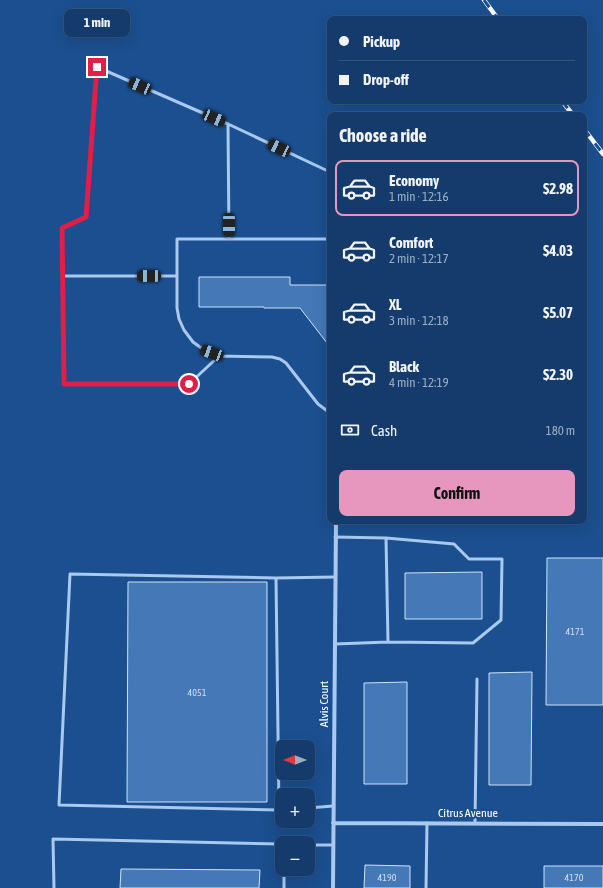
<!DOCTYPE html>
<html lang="en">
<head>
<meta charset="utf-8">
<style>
	:root { --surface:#143b6b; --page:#1d4271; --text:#f1f3f6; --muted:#9dadc1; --line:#33557e; --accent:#e797bd }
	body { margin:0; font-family:"Asap Condensed",sans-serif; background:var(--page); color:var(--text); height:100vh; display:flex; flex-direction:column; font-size:15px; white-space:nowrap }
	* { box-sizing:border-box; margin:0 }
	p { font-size:13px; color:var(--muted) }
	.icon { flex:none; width:22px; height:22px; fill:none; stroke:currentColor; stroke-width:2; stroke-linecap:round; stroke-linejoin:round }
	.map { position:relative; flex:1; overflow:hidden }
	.side { position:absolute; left:327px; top:112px; width:260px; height:412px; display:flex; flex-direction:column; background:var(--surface); border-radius:8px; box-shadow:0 4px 16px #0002,0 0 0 1px var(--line) }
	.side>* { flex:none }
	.banner { position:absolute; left:327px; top:16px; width:260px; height:88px; border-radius:8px; box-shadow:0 4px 16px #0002,0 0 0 1px var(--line); display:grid; align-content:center; height:88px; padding:0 12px; background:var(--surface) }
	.needle { width:26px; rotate:270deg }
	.controls { position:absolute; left:275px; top:740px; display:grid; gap:8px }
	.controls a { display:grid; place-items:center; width:40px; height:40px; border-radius:8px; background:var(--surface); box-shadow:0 4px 16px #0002,0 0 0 1px var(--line); font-size:20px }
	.end { position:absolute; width:18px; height:18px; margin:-9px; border:5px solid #e11d48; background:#fff; box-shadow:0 0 0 2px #fff }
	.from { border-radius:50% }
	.bubble { position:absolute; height:28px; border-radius:8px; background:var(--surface); box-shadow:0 4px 16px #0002,0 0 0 1px var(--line); font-size:13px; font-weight:700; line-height:28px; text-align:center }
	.car { position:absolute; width:12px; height:24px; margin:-12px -6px; border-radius:5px; box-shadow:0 0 3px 1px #0007; background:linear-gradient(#222 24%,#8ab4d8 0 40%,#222 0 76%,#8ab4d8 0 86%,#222 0) }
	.banner b { display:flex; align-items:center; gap:14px; height:38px; font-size:15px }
	.banner b+b { border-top:1px solid var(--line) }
	.banner i { width:10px; height:10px; background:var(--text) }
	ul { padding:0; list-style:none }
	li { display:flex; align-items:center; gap:12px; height:56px; margin:0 8px 6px; padding:0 4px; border:2px solid transparent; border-radius:8px }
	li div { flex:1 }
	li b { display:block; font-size:15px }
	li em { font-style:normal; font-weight:700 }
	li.selected { border-color:var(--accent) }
	li>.icon { width:36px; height:36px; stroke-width:1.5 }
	h2 { padding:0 12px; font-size:18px; line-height:48px }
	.pay { display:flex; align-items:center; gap:10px; height:44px; padding:0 12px; font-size:15px }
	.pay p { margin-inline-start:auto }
	.action { display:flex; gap:8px; margin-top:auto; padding:8px 12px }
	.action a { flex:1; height:46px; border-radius:8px; background:var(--accent); color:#111; font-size:16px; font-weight:700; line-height:46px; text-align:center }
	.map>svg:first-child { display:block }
</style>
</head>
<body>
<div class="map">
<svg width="603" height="888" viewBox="0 0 603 888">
	<rect width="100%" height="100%" fill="#1b4f8f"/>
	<!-- building -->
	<path fill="#4478b7" stroke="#cfe3fa" d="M199 277H290V285H330V347L300 308H264V307H199Z
		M547 558H603V705H546Z
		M482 572V619H405V573Z
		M128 582H267V802H127Z
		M532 672 531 785H489V673Z
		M407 682V784H364V683Z
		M365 865 410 866V888H364Z
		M544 866H603V888H544Z
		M121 869 260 870 259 888H120Z"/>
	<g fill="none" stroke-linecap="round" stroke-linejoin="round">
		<!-- service -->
		<path stroke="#a9c9ee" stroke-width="3" d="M229 239 228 124 330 172
			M330 239H177V308L179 319 184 330 193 342 204 350 219 356 272 357 280 359 286 363 318 404 330 413
			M63 276H177
			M219 356 189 384H64L62 228 86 217 97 67 228 124
			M386 538 454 544 469 559H502L501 620 473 643 388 642
			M276 578 70 574 59 805 279 810
			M335 644 388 642 386 538 335 537
			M308 808 333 806
			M282 810H279L276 578 335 577
			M475 823 477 679
			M308 845H333
			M54 888 53 839 282 844
			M284 888V869
			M426 888 427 823"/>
		<!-- minor -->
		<path stroke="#a9c9ee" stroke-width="4" d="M333 823 603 824
			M333 888 336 521"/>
		<defs>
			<path id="rail" d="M484 0 498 19
				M562 101 573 115
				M584 129 603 154"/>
		</defs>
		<!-- rail casing -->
		<use href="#rail" stroke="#fff" stroke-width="4.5"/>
		<!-- rail -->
		<use href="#rail" stroke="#1b4f8f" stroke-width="3" stroke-dasharray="9" stroke-linecap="butt"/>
	</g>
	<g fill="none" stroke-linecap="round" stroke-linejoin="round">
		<!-- route -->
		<path stroke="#e11d48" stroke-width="5" d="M97 67 86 217 62 228 64 384H189"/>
	</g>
	<g text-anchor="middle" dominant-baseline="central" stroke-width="4" stroke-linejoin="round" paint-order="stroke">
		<!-- number labels -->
		<g font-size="10" fill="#d0dded">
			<text x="575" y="631">4171</text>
			<text x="197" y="692">4051</text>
			<text x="387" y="877">4190</text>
			<text x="574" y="877">4170</text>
		</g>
		<!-- street labels -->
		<g font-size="12" fill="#fff" stroke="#1b4f8f">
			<text transform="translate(324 704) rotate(-90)">Alvis Court</text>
			<text x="468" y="813">Citrus Avenue</text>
		</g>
	</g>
</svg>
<div class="controls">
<a><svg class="needle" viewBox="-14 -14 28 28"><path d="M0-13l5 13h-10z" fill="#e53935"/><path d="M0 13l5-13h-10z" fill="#9dadc1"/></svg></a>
<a>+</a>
<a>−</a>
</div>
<i class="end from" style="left:189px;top:384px"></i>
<i class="end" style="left:97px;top:67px"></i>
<div class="bubble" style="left:64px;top:9px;width:66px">1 min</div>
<i class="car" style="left:140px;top:86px;rotate:293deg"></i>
<i class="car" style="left:214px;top:118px;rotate:113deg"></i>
<i class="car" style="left:279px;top:148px;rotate:295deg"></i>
<i class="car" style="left:229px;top:225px;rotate:180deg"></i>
<i class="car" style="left:149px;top:276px;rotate:270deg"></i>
<i class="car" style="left:212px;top:353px;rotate:290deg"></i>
<div class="banner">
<b><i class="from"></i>Pickup</b>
<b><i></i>Drop-off</b>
</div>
<section class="side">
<h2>Choose a ride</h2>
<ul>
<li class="selected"><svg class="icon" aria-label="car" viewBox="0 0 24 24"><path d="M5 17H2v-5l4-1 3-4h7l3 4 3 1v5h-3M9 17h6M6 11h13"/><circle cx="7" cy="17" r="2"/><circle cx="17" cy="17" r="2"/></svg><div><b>Economy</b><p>1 min · 12:16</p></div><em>$2.98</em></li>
<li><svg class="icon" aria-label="car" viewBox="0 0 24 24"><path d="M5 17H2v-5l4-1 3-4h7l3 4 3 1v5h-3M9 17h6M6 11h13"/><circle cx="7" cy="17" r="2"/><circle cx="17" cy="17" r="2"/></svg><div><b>Comfort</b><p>2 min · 12:17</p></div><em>$4.03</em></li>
<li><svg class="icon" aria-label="car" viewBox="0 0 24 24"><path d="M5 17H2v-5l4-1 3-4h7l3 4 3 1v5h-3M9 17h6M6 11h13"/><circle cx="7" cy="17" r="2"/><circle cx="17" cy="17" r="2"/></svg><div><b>XL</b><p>3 min · 12:18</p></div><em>$5.07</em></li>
<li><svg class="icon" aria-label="car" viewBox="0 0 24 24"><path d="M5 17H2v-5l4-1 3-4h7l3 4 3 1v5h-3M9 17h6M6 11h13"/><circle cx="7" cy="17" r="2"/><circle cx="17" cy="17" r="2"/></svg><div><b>Black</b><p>4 min · 12:19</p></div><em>$2.30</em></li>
</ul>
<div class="pay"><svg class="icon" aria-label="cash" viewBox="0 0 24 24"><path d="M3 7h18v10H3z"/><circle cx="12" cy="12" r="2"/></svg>Cash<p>180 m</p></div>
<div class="action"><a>Confirm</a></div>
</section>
</div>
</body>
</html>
